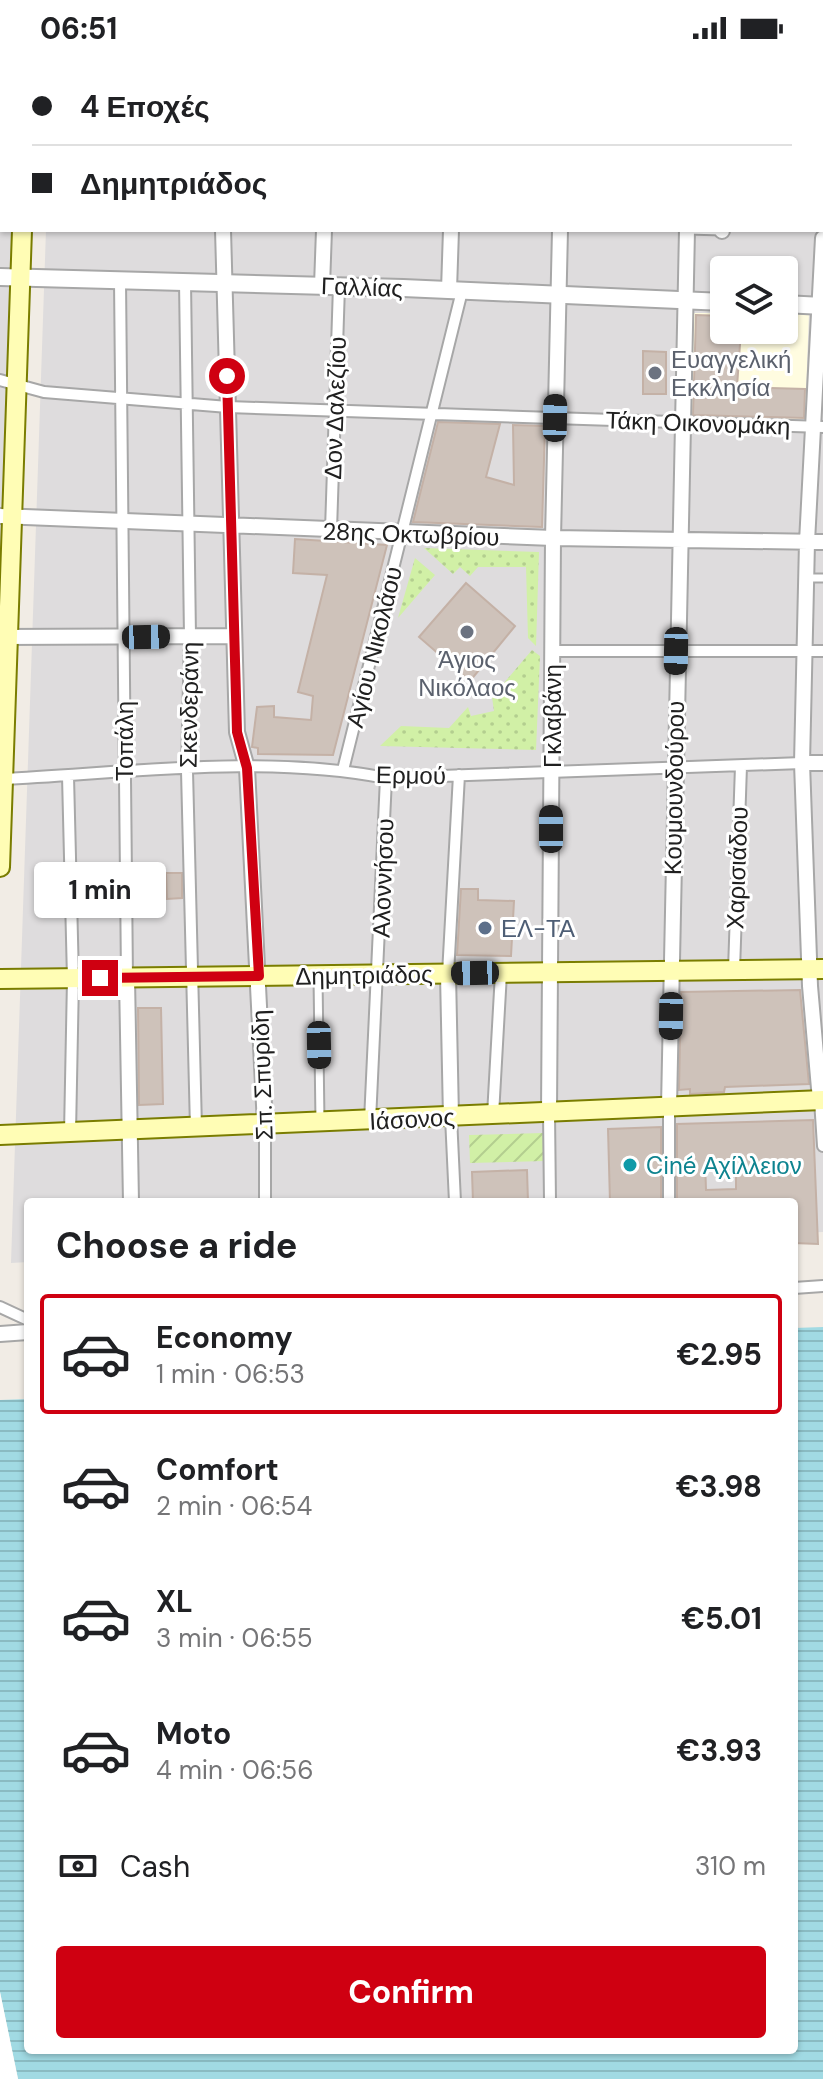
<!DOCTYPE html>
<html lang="en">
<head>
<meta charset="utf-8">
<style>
	:root { --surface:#fff; --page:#f2f2f2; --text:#202124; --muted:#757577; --line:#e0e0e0; --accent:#cf0011 }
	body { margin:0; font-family:"DM Sans",sans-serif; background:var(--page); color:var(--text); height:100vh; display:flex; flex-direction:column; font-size:30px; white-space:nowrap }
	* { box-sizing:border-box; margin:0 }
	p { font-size:26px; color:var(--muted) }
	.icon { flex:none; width:44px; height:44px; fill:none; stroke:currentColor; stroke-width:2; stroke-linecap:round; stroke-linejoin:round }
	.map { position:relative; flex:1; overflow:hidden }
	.sheet { position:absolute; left:24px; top:1142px; width:774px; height:856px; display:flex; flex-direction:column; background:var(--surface); border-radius:8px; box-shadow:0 2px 6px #0004 }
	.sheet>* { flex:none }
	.guide { position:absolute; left:0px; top:0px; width:824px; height:176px; box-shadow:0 2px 6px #0004; display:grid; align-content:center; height:176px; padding:0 32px; background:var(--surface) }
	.fabs { position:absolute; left:710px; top:200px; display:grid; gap:16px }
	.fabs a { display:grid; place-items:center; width:88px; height:88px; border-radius:8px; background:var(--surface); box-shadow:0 2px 6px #0004; font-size:40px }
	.end { position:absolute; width:36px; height:36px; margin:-18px; border:10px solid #cf0011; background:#fff; box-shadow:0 0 0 4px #fff }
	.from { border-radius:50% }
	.bubble { position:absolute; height:56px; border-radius:8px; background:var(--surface); box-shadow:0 2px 6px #0004; font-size:26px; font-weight:700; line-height:56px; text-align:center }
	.car { position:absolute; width:24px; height:48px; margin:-24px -12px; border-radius:10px; box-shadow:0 0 6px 2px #0007; background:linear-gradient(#222 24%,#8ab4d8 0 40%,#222 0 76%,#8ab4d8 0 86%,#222 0) }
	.guide b { display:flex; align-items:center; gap:28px; height:76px; font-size:30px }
	.guide b+b { border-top:2px solid var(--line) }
	.guide i { width:20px; height:20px; background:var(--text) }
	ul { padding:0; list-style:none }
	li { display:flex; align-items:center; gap:24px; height:120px; margin:0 16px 12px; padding:0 16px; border:4px solid transparent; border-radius:8px }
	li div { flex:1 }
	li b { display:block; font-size:30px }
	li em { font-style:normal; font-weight:700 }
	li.current { border-color:var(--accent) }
	li>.icon { width:72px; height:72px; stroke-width:1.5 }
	h2 { padding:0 32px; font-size:36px; line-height:96px }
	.pay { display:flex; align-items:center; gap:20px; height:88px; padding:0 32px; font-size:30px }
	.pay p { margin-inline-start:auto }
	.cta { display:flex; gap:16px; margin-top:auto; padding:16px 32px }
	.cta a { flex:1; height:92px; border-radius:8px; background:var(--accent); color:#fff; font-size:32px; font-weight:700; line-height:92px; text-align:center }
	.status { display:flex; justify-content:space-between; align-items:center; height:56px; padding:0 40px; background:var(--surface); direction:ltr }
	.status svg { height:22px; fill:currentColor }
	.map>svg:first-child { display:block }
</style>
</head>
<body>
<div class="status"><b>06:51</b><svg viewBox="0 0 49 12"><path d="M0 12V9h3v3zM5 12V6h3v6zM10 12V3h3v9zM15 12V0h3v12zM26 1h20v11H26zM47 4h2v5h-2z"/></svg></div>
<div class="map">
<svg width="823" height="2023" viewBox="0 0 823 2023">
	<defs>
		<pattern id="grass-dots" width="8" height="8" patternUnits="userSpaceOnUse" patternTransform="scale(2)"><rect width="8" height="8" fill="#d1f0a6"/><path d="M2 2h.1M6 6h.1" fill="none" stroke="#b3ce8f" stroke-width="1.8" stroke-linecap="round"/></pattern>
		<pattern id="garden-furrows" width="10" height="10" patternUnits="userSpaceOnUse" patternTransform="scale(2)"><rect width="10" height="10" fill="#d1f0a6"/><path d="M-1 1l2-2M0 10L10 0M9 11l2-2" fill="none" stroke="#b3ce8f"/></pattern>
		<pattern id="water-rules" width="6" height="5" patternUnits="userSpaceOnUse" patternTransform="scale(2)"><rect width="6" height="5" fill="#a1dae3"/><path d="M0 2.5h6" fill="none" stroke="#8abbc2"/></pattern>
	</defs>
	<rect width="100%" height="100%" fill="#f1ece5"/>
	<!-- residential -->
	<path fill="#dedcdd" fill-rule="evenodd" d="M0 0H18L2 2V174H13L0 524Z
		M173 0H823V13L822 2Z
		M823 35V1176L794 1177V1146H28V1206L11 1207 46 174H822ZM724 214H784V274H724Z"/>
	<!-- education -->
	<path fill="#fffce0" d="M693 257H724V274H784V257H809L805 363 689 359Z"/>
	<!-- grass -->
	<path fill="url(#grass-dots)" d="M424 492 539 496 536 590 528 582 526 511H478L470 520 460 511 453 518Z
		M415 502 435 519 398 562Z
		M532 594 540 600 536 694 380 690 401 670 449 672 468 651 471 660 494 655 492 641Z"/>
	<!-- garden -->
	<path fill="url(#garden-furrows)" d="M543 1077 544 1105 470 1107 469 1079Z"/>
	<!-- water -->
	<path fill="url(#water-rules)" d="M823 1271V2023H18L0 1936V1344L28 1343V1994H794V1272Z"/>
	<!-- pier -->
	<path fill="#fff" d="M0 1936 18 2023H0Z"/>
	<!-- building -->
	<path fill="#cec2ba" stroke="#c4b1a6" stroke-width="2" fill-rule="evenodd" d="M696 259 724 260V274H741L737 331 805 333 804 362 693 359Z
		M643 295 666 296V338H643Z
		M438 366 500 368 486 421 514 429 513 369 545 370 542 471 413 466Z
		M295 483 387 489 333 699 258 698V692L252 691 257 651 274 650V661L311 664 313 640 298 636 327 519 293 517Z
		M466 527 515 570 470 625 419 581Z
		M166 817H182V842L167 843Z
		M461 833H478V844L514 845 511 900 457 899Z
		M800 934 809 1028 725 1031 724 1036 690 1038V1033L679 1034 681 936Z
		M138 952H161L163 1048 139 1049Z
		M813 1064 818 1188 794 1187V1146H677V1068ZM736 1104V1133L706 1134 705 1105Z
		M661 1071V1146H610L608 1073Z
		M527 1114 528 1146H473L472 1116Z"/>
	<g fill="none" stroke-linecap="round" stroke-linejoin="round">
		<defs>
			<path id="service" d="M687 174 722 175
				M806 522H823
				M318 921 320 1065"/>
			<path id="pedestrian" d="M120 225 127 922
				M185 226 190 580 187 715 196 1072
				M0 324 44 336 228 351 823 371
				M331 474 339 230
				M553 595H823
				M343 714 462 235
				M68 720 73 923 70 1077
				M2 723C126 717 264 698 386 722L802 707
				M734 914 741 710
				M448 918 459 719
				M820 1044 823 1090
				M669 1051V1146
				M549 1057 550 1146
				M493 1059 501 917
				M451 1061 455 1146
				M370 1065 386 722
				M265 1146V1069
				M794 1232 823 1230
				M0 1251 28 1264"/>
			<path id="minor" d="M157 2V0
				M219 2V0
				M328 2V0
				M457 2V0
				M564 2V0
				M692 2V0
				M742 2 743 0
				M223 174 237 676 247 712 265 1069
				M722 175V174
				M322 230 324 174
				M449 234 451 174
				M0 460 553 482 823 486
				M0 581 233 580
				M802 707H823
				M448 918 451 1061
				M127 922 131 1146
				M820 1044 810 930 802 707 807 486 823 182
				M669 1051 687 174
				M549 1057 553 482 560 174
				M0 1278 28 1276"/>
			<path id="tertiary" d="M0 7H2
				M822 25H823
				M0 221 403 232 724 246
				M784 248 823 250"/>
			<path id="secondary" d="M28 2V0
				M0 811 22 174
				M0 923 823 913
				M0 1079 823 1044"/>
		</defs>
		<!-- service casing -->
		<use href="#service" stroke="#a7a7a7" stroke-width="11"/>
		<!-- pedestrian casing -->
		<use href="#pedestrian" stroke="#a7a7a7" stroke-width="14"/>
		<!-- minor casing -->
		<use href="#minor" stroke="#a7a7a7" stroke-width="18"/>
		<!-- tertiary casing -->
		<use href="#tertiary" stroke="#a7a7a7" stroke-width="20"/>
		<!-- secondary casing -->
		<use href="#secondary" stroke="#7a7d00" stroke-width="22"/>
		<!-- service -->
		<use href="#service" stroke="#fff" stroke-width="7"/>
		<!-- pedestrian -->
		<use href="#pedestrian" stroke="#fff" stroke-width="10"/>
		<!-- minor -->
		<use href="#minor" stroke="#fff" stroke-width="14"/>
		<!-- tertiary -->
		<use href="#tertiary" stroke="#fff" stroke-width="16"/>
		<!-- secondary -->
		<use href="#secondary" stroke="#fffdb5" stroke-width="18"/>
	</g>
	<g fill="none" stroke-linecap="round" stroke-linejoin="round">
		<!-- route -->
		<path stroke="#cf0011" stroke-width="10" d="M100 922 259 920 247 712 237 676 227 320"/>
	</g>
	<!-- markers -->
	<g fill="#6b7280" stroke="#fff" stroke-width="3">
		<circle cx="655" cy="317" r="8"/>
		<circle cx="467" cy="576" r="8"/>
	</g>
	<circle fill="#5c6f8a" stroke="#fff" stroke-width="3" cx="485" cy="872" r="8"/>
	<circle fill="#0f9aa8" stroke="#fff" stroke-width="3" cx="630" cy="1109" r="8"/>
	<g text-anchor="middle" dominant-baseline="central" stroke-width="6" stroke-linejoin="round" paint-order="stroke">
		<!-- street labels -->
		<g font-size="24" fill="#202020" stroke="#fff">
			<text transform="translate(362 231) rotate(2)">Γαλλίας</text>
			<text transform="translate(335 352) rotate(-88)">Δον Δαλεζίου</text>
			<text transform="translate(698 367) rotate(2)">Τάκη Οικονομάκη</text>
			<text transform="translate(411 478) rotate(2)">28ης Οκτωβρίου</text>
			<text transform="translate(374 591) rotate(-76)">Αγίου Νικολάου</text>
			<text transform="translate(189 649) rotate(-89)">Σκενδεράνη</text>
			<text transform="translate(552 660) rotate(-90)">Γκλαβάνη</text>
			<text transform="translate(124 685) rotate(-90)">Τοπάλη</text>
			<text transform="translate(411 719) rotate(1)">Ερμού</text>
			<text transform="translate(674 732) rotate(-89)">Κουμουνδούρου</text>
			<text transform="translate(737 812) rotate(-88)">Χαρισιάδου</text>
			<text transform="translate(383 822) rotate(-88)">Αλοννήσου</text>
			<text transform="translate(364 919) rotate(-1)">Δημητριάδος</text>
			<text transform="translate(262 1019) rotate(-92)">Σπ. Σπυρίδη</text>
			<text transform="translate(412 1063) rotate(-3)">Ιάσονος</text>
		</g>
		<!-- worship labels -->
		<g font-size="24" fill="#5b616d" stroke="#fff" text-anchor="start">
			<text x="671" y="303">Ευαγγελική<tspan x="671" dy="28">Εκκλησία</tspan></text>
			<text x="467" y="603" text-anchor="middle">Άγιος<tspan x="467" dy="28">Νικόλαος</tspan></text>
		</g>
		<!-- service labels -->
		<g font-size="24" fill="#4e5e75" stroke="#fff" text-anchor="start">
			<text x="501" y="872">ΕΛ-ΤΑ</text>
		</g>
		<!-- culture labels -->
		<g font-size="24" fill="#0d838f" stroke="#fff" text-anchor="start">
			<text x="646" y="1109">Ciné Αχίλλειον</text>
		</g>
	</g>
</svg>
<div class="fabs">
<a><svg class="icon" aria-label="layers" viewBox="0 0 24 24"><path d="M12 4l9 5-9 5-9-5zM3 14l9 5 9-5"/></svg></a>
</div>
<i class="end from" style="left:227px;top:320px"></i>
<i class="end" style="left:100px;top:922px"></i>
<div class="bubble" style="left:34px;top:806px;width:132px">1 min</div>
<i class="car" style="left:555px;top:362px;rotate:1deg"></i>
<i class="car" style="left:146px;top:581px;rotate:89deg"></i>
<i class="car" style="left:676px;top:595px;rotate:181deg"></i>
<i class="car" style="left:551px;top:773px;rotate:0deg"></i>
<i class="car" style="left:475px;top:917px;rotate:269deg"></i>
<i class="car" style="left:671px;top:960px;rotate:181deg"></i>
<i class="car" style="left:319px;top:989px;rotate:179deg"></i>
<div class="guide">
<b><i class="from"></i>4 Εποχές</b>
<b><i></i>Δημητριάδος</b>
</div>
<section class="sheet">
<h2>Choose a ride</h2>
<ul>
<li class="current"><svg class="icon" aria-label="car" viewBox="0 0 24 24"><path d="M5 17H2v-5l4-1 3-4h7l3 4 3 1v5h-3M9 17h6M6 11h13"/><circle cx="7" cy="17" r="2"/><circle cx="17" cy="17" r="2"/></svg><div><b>Economy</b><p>1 min · 06:53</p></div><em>€2.95</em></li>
<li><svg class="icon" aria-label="car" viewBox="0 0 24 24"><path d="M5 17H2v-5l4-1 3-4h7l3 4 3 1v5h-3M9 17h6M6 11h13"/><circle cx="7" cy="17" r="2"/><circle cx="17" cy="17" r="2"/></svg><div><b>Comfort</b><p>2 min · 06:54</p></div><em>€3.98</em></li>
<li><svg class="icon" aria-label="car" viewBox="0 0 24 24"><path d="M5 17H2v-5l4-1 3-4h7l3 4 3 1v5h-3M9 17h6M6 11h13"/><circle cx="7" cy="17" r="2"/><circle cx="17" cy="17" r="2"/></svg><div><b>XL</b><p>3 min · 06:55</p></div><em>€5.01</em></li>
<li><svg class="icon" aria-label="car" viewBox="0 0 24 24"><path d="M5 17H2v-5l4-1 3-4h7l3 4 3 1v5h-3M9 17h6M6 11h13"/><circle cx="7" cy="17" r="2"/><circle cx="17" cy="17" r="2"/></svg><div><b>Moto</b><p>4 min · 06:56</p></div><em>€3.93</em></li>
</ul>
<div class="pay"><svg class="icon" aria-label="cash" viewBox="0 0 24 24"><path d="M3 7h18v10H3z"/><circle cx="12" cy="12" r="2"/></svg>Cash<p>310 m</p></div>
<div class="cta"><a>Confirm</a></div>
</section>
</div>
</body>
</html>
